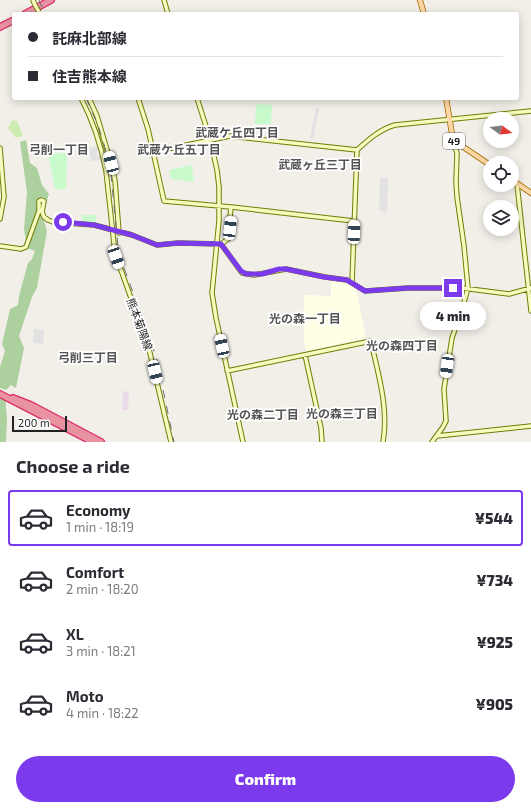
<!DOCTYPE html>
<html lang="en">
<head>
<meta charset="utf-8">
<style>
	:root { --surface:#fff; --page:#f2f2f3; --text:#2b2b33; --muted:#7c7c81; --line:#e1e1e2; --accent:#7c3aed }
	body { margin:0; font-family:"Exo 2","Noto Sans JP",sans-serif; background:var(--page); color:var(--text); height:100vh; display:flex; flex-direction:column; font-size:15px; white-space:nowrap }
	* { box-sizing:border-box; margin:0 }
	p { font-size:13px; color:var(--muted) }
	.icon { flex:none; width:22px; height:22px; fill:none; stroke:currentColor; stroke-width:2; stroke-linecap:round; stroke-linejoin:round }
	.map { position:relative; height:442px; overflow:hidden }
	.drawer { display:flex; flex-direction:column; background:var(--surface); flex:1 }
	.drawer>* { flex:none }
	.guide { position:absolute; left:12px; top:12px; width:507px; height:88px; border-radius:4px; box-shadow:0 2px 10px #0003; display:grid; align-content:center; height:88px; padding:0 16px; background:var(--surface) }
	.needle { width:26px; rotate:105deg }
	.tools { position:absolute; left:483px; top:112px; display:grid; gap:8px }
	.tools a { display:grid; place-items:center; width:36px; height:36px; border-radius:50%; background:var(--surface); box-shadow:0 2px 10px #0003; font-size:20px }
	.scale { position:absolute; left:12px; bottom:10px; width:55px; box-sizing:border-box; padding-left:4px; border:2px solid #222; border-top:0; font-size:11px; line-height:14px; white-space:nowrap; color:#222; -webkit-text-stroke:3px #fff; paint-order:stroke }
	.end { position:absolute; width:18px; height:18px; margin:-9px; border:5px solid #7c3aed; background:#fff; box-shadow:0 0 0 2px #fff }
	.from { border-radius:50% }
	.bubble { position:absolute; height:28px; border-radius:14px; background:var(--surface); box-shadow:0 2px 10px #0003; font-size:13px; font-weight:800; line-height:28px; text-align:center }
	.car { position:absolute; width:12px; height:24px; margin:-12px -6px; border-radius:5px; box-shadow:0 0 3px 1px #0007; background:linear-gradient(#fff 24%,#345 0 40%,#fff 0 76%,#345 0 86%,#fff 0) }
	.guide b { display:flex; align-items:center; gap:14px; height:38px; font-size:15px }
	.guide b+b { border-top:1px solid var(--line) }
	.guide i { width:10px; height:10px; background:var(--text) }
	ul { padding:0; list-style:none }
	li { display:flex; align-items:center; gap:12px; height:56px; margin:0 8px 6px; padding:0 8px; border:2px solid transparent; border-radius:4px }
	li div { flex:1 }
	li b { display:block; font-size:15px }
	li em { font-style:normal; font-weight:800 }
	li.on { border-color:var(--accent) }
	li>.icon { width:36px; height:36px; stroke-width:1.5 }
	h2 { padding:0 16px; font-size:18px; line-height:48px }
	.primary-button { display:flex; gap:8px; margin-top:auto; padding:8px 16px }
	.primary-button a { flex:1; height:46px; border-radius:24px; background:var(--accent); color:#fff; font-size:16px; font-weight:800; line-height:46px; text-align:center }
	.map>svg:first-child { display:block }
</style>
</head>
<body>
<div class="map">
<svg width="531" height="442" viewBox="0 0 531 442">
	<rect width="100%" height="100%" fill="#f2efe9"/>
	<!-- industrial -->
	<path fill="#ebdbe8" d="M123 391 129 392 128 410H122Z"/>
	<!-- education -->
	<path fill="#ffffe5" d="M331 280 346 282 356 289 366 338 306 351 304 340V295L331 296Z"/>
	<!-- grass -->
	<path fill="#cdebb0" d="M13 120 17 121 23 136 16 138 8 128 11 122Z"/>
	<!-- forest -->
	<path fill="#add19e" d="M26 140 30 163 37 168 42 185 49 194 47 200 43 218 47 231 37 288 32 297 19 336 24 348 16 388 11 385 6 390 0 388V367L5 351 2 344 10 309 18 305 19 296 28 263 32 259 35 251 27 248 24 229 27 192 20 142Z
		M0 398 6 400C5 407 7 413 7 419 7 427 6 434 6 442H0Z"/>
	<!-- park -->
	<path fill="#c8facc" d="M256 104 272 105 271 124H255Z
		M67 153 66 189H55L48 154Z
		M192 165 194 182 171 179 169 170Z
		M82 215H96V224H82Z"/>
	<!-- parking -->
	<path fill="#e2e2e2" d="M316 107 319 109 313 139H310Z
		M98 146 99 150 97 151V155H100L102 160 91 161 89 148Z
		M380 178H388L387 211 383 212 379 209Z
		M34 329 44 330 43 344 33 343Z"/>
	<g fill="none" stroke-linecap="round" stroke-linejoin="round">
		<defs>
			<path id="secondary" d="M33 0 35 5
				M164 0 168 14
				M81 98C93 121 101 145 106 171L115 253 149 349 171 442
				M89 98 97 116 111 163 115 181 119 233
				M138 98 148 129 164 201 231 207
				M197 98 210 139 217 170 219 187V221L212 293 216 318 243 442
				M0 148 4 197 0 219
				M153 152 230 136 357 150C368 140 380 129 395 125L531 111
				M517 184 531 311
				M221 244 228 239 231 207 354 221
				M0 246 21 249 26 247 39 211V201L41 200 44 201 42 212 44 217 48 220 53 222 94 225 132 235 157 245 178 243 221 244 242 273 254 275 286 269 325 277 347 280 365 291 408 288H462L509 294 531 288
				M352 283 357 150
				M305 355 321 428 322 442
				M227 371 371 341C378 374 389 408 383 442
				M437 436 531 426
				M432 442 443 427 446 421 444 389 452 338 463 306 468 288 464 246 457 197 456 182 457 153 453 141"/>
			<path id="primary" d="M420 0 424 14
				M446 98 453 140 490 165
				M512 180 531 193"/>
			<path id="highway" d="M25 14 51 0
				M0 27 14 20
				M0 394 93 442
				M13 398 31 405 101 442"/>
		</defs>
		<!-- secondary casing -->
		<use href="#secondary" stroke="#707d05" stroke-width="5.5"/>
		<!-- primary casing -->
		<use href="#primary" stroke="#a06b00" stroke-width="6"/>
		<!-- highway casing -->
		<use href="#highway" stroke="#dc2a67" stroke-width="8"/>
		<!-- secondary -->
		<use href="#secondary" stroke="#f7fabf" stroke-width="3.5"/>
		<!-- primary -->
		<use href="#primary" stroke="#fcd6a4" stroke-width="4.5"/>
		<!-- highway -->
		<use href="#highway" stroke="#e892a2" stroke-width="5.5"/>
		<!-- rail -->
		<path stroke="#707070" stroke-width="1" stroke-dasharray="8 8" stroke-linecap="butt" d="M39 0 45 14
			M86 98 99 128 108 157 111 175 118 246 123 265 156 356 174 442"/>
		<defs>
			<path id="secondary-bridge" d="M35 5 39 12"/>
		</defs>
		<!-- secondary-bridge casing -->
		<use href="#secondary-bridge" stroke="#707d05" stroke-width="5.5" stroke-linecap="butt"/>
		<!-- secondary-bridge -->
		<use href="#secondary-bridge" stroke="#f7fabf" stroke-width="3.5"/>
	</g>
	<g fill="none" stroke-linecap="round" stroke-linejoin="round">
		<!-- route -->
		<path stroke="#7c3aed" stroke-width="5" d="M63 222 94 225 132 235 157 245 178 243 221 244 241 271 246 274H262L279 269H286L324 277 347 280 365 291 408 288H453"/>
	</g>
	<g text-anchor="middle" dominant-baseline="central" stroke-width="3.5" stroke-linejoin="round" paint-order="stroke">
		<!-- shield labels -->
		<rect fill="#fff" stroke="#646464" stroke-width="1" x="443" y="133" width="22" height="16" rx="3"/>
		<g font-size="10" font-weight="bold" fill="#222">
			<text x="454" y="141">49</text>
		</g>
		<!-- street labels -->
		<g font-size="11" fill="#222" stroke="#fff">
			<text transform="translate(140 324) rotate(70)">熊本菊陽線</text>
		</g>
		<!-- neighbourhood labels -->
		<g font-size="12" font-weight="bold" fill="#555" stroke="#fff">
			<text x="237" y="132">武蔵ケ丘四丁目</text>
			<text x="59" y="149">弓削一丁目</text>
			<text x="179" y="149">武蔵ケ丘五丁目</text>
			<text x="320" y="164">武蔵ヶ丘三丁目</text>
			<text x="305" y="318">光の森一丁目</text>
			<text x="402" y="345">光の森四丁目</text>
			<text x="88" y="357">弓削三丁目</text>
			<text x="342" y="413">光の森三丁目</text>
			<text x="263" y="414">光の森二丁目</text>
		</g>
	</g>
</svg>
<div class="tools">
<a><svg class="needle" viewBox="-14 -14 28 28"><path d="M0-13l5 13h-10z" fill="#e53935"/><path d="M0 13l5-13h-10z" fill="#7c7c81"/></svg></a>
<a><svg class="icon" aria-label="locate" viewBox="0 0 24 24"><circle cx="12" cy="12" r="6"/><path d="M12 2v4M12 18v4M2 12h4M18 12h4"/></svg></a>
<a><svg class="icon" aria-label="layers" viewBox="0 0 24 24"><path d="M12 4l9 5-9 5-9-5zM3 14l9 5 9-5"/></svg></a>
</div>
<div class="scale">200 m</div>
<i class="end from" style="left:63px;top:222px"></i>
<i class="end" style="left:453px;top:288px"></i>
<div class="bubble" style="left:420px;top:302px;width:66px">4 min</div>
<i class="car" style="left:111px;top:163px;rotate:345deg"></i>
<i class="car" style="left:230px;top:228px;rotate:7deg"></i>
<i class="car" style="left:354px;top:232px;rotate:2deg"></i>
<i class="car" style="left:116px;top:257px;rotate:161deg"></i>
<i class="car" style="left:222px;top:346px;rotate:348deg"></i>
<i class="car" style="left:447px;top:366px;rotate:188deg"></i>
<i class="car" style="left:155px;top:372px;rotate:167deg"></i>
<div class="guide">
<b><i class="from"></i>託麻北部線</b>
<b><i></i>住吉熊本線</b>
</div>
</div>
<section class="drawer">
<h2>Choose a ride</h2>
<ul>
<li class="on"><svg class="icon" aria-label="car" viewBox="0 0 24 24"><path d="M5 17H2v-5l4-1 3-4h7l3 4 3 1v5h-3M9 17h6M6 11h13"/><circle cx="7" cy="17" r="2"/><circle cx="17" cy="17" r="2"/></svg><div><b>Economy</b><p>1 min · 18:19</p></div><em>¥544</em></li>
<li><svg class="icon" aria-label="car" viewBox="0 0 24 24"><path d="M5 17H2v-5l4-1 3-4h7l3 4 3 1v5h-3M9 17h6M6 11h13"/><circle cx="7" cy="17" r="2"/><circle cx="17" cy="17" r="2"/></svg><div><b>Comfort</b><p>2 min · 18:20</p></div><em>¥734</em></li>
<li><svg class="icon" aria-label="car" viewBox="0 0 24 24"><path d="M5 17H2v-5l4-1 3-4h7l3 4 3 1v5h-3M9 17h6M6 11h13"/><circle cx="7" cy="17" r="2"/><circle cx="17" cy="17" r="2"/></svg><div><b>XL</b><p>3 min · 18:21</p></div><em>¥925</em></li>
<li><svg class="icon" aria-label="car" viewBox="0 0 24 24"><path d="M5 17H2v-5l4-1 3-4h7l3 4 3 1v5h-3M9 17h6M6 11h13"/><circle cx="7" cy="17" r="2"/><circle cx="17" cy="17" r="2"/></svg><div><b>Moto</b><p>4 min · 18:22</p></div><em>¥905</em></li>
</ul>
<div class="primary-button"><a>Confirm</a></div>
</section>
</body>
</html>
